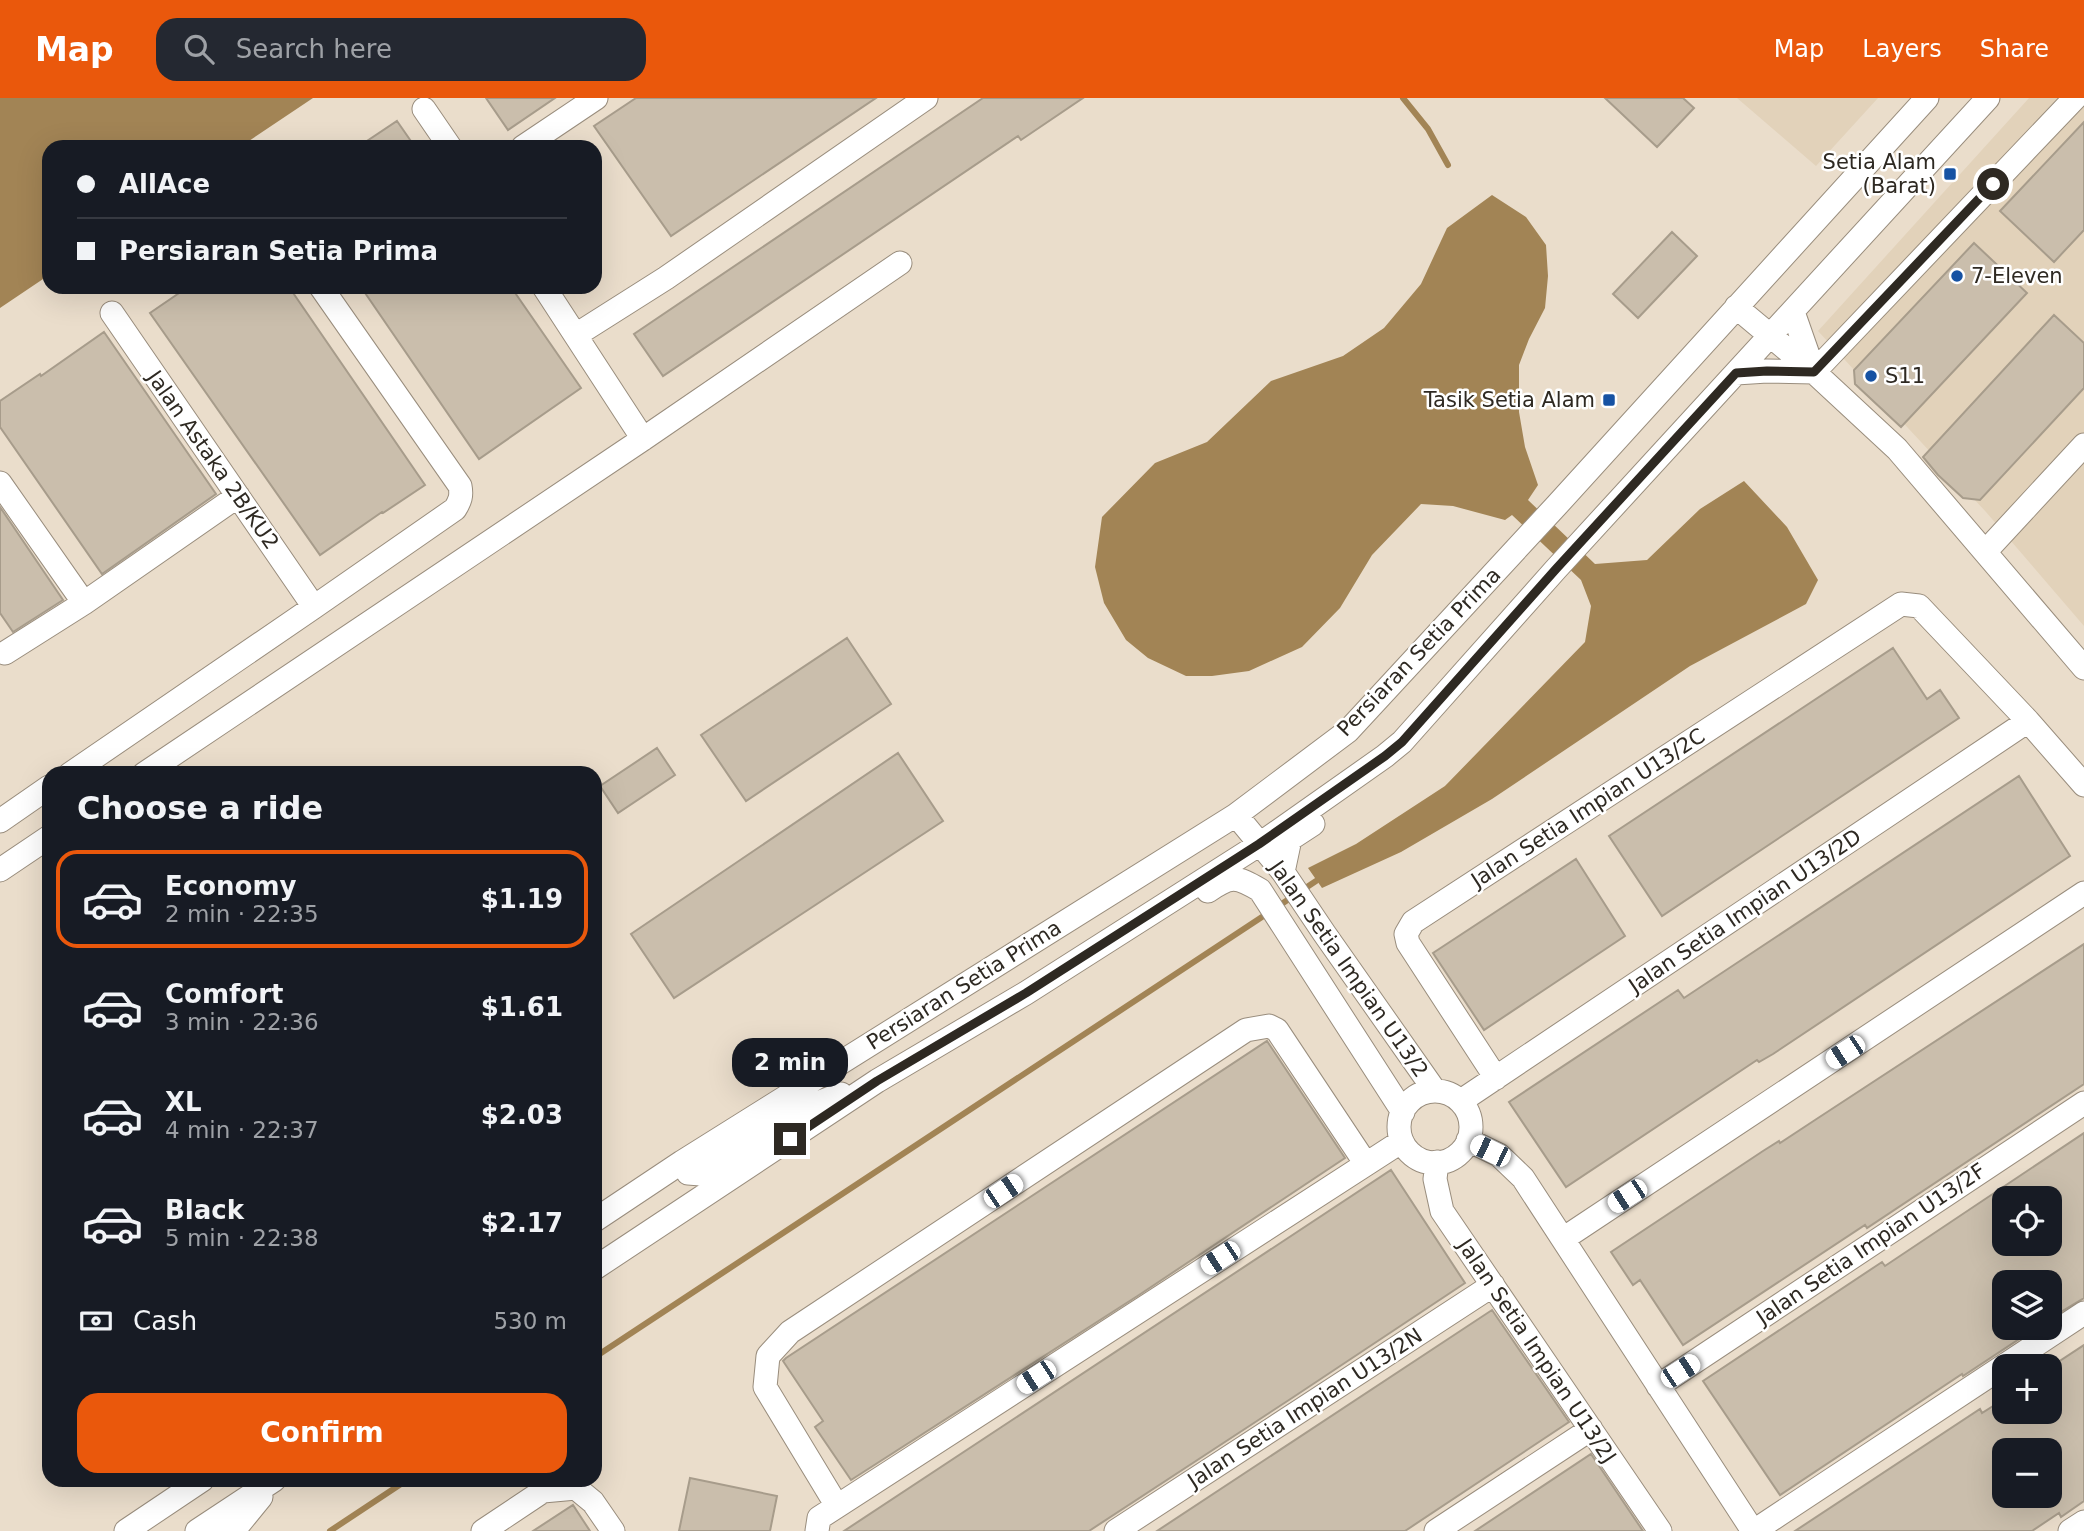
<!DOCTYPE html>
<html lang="en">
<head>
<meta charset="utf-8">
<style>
	:root { --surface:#171b24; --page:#242831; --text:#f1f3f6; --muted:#9ea1a6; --line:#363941; --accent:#ea580c }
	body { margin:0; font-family:"DejaVu Sans",sans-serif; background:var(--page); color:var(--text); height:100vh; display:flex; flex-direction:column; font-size:26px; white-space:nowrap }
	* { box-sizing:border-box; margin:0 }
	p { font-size:23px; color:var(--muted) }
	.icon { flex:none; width:38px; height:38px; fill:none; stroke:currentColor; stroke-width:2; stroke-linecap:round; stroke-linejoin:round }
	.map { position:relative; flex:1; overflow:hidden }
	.drawer { position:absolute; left:42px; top:668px; width:560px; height:721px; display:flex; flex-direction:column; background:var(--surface); border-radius:21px; box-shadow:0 7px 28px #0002 }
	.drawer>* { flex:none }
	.hud { position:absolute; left:42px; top:42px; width:560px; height:154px; border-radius:21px; box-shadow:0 7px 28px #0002; display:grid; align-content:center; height:154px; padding:0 35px; background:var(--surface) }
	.buttons { position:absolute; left:1992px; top:1088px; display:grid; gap:14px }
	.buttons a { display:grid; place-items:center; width:70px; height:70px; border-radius:14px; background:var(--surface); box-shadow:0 7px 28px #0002; font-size:35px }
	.end { position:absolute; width:32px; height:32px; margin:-16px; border:9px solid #2e2922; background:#fff; box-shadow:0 0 0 4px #fff }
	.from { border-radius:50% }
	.bubble { position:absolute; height:49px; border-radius:21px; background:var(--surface); box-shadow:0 7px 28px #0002; font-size:23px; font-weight:800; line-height:49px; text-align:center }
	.car { position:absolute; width:21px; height:42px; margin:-21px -10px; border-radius:9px; box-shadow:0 0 5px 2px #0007; background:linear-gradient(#fff 24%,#345 0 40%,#fff 0 76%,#345 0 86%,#fff 0) }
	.hud b { display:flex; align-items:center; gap:24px; height:66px; font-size:26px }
	.hud b+b { border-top:2px solid var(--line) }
	.hud i { width:18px; height:18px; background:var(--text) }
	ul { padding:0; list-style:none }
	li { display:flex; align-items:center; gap:21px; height:98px; margin:0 14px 10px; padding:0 21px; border:4px solid transparent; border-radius:21px }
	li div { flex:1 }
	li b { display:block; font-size:26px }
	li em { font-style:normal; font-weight:800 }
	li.on { border-color:var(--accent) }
	li>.icon { width:63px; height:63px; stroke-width:1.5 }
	h2 { padding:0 35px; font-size:32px; line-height:84px }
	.pay { display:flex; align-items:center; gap:18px; height:77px; padding:0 35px; font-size:26px }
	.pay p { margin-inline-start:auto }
	.action { display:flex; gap:14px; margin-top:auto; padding:14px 35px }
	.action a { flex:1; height:80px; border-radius:21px; background:var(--accent); color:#fff; font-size:28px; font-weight:800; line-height:80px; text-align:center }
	header { display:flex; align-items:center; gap:42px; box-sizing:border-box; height:98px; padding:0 35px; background:var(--accent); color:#fff }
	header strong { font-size:33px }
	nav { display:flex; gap:38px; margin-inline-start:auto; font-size:24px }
	.search { width:490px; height:63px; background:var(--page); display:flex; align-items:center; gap:18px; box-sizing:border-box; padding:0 24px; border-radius:21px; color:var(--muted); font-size:26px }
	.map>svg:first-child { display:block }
</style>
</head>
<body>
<header>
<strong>Map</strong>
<div class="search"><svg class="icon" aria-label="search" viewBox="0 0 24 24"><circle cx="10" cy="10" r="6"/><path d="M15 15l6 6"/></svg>Search here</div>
<nav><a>Map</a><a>Layers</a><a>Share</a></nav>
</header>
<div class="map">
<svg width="2084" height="1433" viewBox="0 0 2084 1433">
	<rect width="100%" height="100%" fill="#eaddcb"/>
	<!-- built -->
	<path fill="#e2d2ba" d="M1737 0H1878L1816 68Z
		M2029 0H2084V528L1986 414 1818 233Z"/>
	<!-- water -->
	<path fill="#a28455" d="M0 0H313L240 49H49V177L0 210Z
		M1492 97 1526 119 1546 147 1548 178 1545 210 1529 241 1519 267V314L1525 349 1538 387 1528 402 1595 466 1647 462 1700 411 1744 383 1787 429 1818 482 1806 506 1690 568 1492 701 1401 754 1322 790 1308 770 1356 746 1445 688 1585 544 1591 508 1581 482 1512 417 1505 422 1453 408 1421 406 1372 457 1340 510 1302 549 1249 573 1212 578H1186L1148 560 1126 542 1104 505 1095 469 1102 419 1155 365 1207 344 1271 283 1343 258 1384 230 1421 186 1447 130Z"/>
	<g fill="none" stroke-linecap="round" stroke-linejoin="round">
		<!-- stream -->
		<path stroke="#a28455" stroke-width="6" d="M1403 0 1428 31 1448 67
			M1277 809 1316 783
			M595 1259 1268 815
			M330 1433 407 1382"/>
	</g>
	<!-- building -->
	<path fill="#cabeac" stroke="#a79c8b" stroke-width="2" fill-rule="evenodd" d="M486 0H555L508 32Z
		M636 0H876L671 138 594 28Z
		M983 0H1083L1021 42 1018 38 663 278 634 236Z
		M1605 0H1683L1694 10 1657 49Z
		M397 23 415 49H358Z
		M2084 24V132L2054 164 2000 113Z
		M1672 134 1697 158 1638 220 1613 196Z
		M1974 145 2027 195 1901 329 1855 286 1854 272Z
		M188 189H289L425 387 383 415 382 414 320 457 150 215Z
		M361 189H511L581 290 479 361Z
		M2054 217 2084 245V290L1980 402 1963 400 1938 377 1923 359Z
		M104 234 216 396 102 476 0 329V303L40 276 41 278Z
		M0 409 63 502 13 534 0 515Z
		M847 540 891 606 746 703 701 637Z
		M1893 550 1927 601 1940 592 1959 620 1662 818 1609 738Z
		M657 650 675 677 618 715 600 688Z
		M898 655 943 723 674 900 631 836Z
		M2019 678 2070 758 1773 956 1759 964 1757 962 1566 1089 1509 1004 1678 892 1684 900Z
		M1576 761 1625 838 1484 932 1433 855Z
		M2084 846V986L1867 1130 1865 1127 1683 1247 1640 1182 1633 1187 1611 1154 1763 1053 1779 1043 1780 1045 1815 1022Z
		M1267 943 1345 1060 1139 1197 851 1382 815 1329 823 1323 783 1263 786 1260Z
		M2084 1035V1200L2049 1221V1185H2004V1230H2036L1963 1278 1962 1276 1780 1397 1703 1283 1882 1164 1885 1168ZM2004 1101H2049V1146H2004Z
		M1391 1072 1465 1185 1292 1300 1089 1433H844Z
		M1492 1212 1569 1324 1405 1433H1157Z
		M2084 1247V1403L2061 1419 2059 1415 2032 1433H1795L1980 1311 1982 1315 2004 1301V1314H2049V1270ZM2004 1353H2049V1398H2004Z
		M1591 1356 1643 1433H1475Z
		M690 1380 777 1398 770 1433H679Z
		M573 1407 590 1433H533Z"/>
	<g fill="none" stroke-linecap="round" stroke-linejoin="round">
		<defs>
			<path id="minor" d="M424 11 450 49
				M523 49 596 0
				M544 189 643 341
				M1736 209 1814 274 1897 351 2084 570
				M1793 214 1814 274
				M112 215 314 509
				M576 237 666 180 926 0
				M1814 274 2075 0
				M1736 275 1767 273 1814 274
				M0 385 84 505 238 398
				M1985 454 2084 347
				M5 555 84 505
				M70 676 314 509 455 411C460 403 462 398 460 388L321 189
				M144 676 643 341 900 165
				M1236 717 1283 774 1324 835 1435 993
				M0 723 49 689
				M0 772 49 739
				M1283 774 1290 741 1313 726
				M1208 793C1231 777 1236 778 1260 792L1403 1014
				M1496 980 1408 845 1406 836 1413 824 1901 506 1919 508 2028 623 2084 687
				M1399 1029a36 36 0 1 1 72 0a36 36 0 1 1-72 0Z
				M1461 1003 2028 623
				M1468 1042 1499 1057 1523 1080 1753 1433
				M682 1064 688 1075 701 1076 805 1010 841 996
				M1437 1064 1435 1081 1442 1113 1660 1433
				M595 1122 682 1064 1236 717 1348 633 1557 407 1927 0
				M1563 1141 2084 795
				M595 1170 877 983 1026 895 1260 746 1385 658 1402 644 1556 471 1988 0
				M1658 1288 2084 1005
				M837 1408 765 1289 768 1258 790 1234 1246 932 1269 928 1277 932 1366 1066
				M126 1433 202 1382
				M197 1433 274 1382
				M228 1433 239 1426 261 1399
				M483 1433 543 1393 576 1390 593 1404 613 1433
				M817 1433 819 1420 1402 1043
				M1116 1433 1493 1187
				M1436 1433 1591 1331
				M1754 1433 2084 1215
				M2070 1433 2084 1424"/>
		</defs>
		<!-- minor casing -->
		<use href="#minor" stroke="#998d7d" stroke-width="25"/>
		<!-- minor -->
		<use href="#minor" stroke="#fff" stroke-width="23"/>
	</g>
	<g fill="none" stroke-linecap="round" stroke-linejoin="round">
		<!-- route -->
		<path stroke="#2e2922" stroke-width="9" d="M790 1041 877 983 1026 895 1259 746 1385 658 1402 644 1556 471 1736 275 1767 273 1814 274 1993 86"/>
	</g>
	<!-- markers -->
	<g fill="#1652a3" stroke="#fff" stroke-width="2.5">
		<rect x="1943" y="69" width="14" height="14" rx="3.5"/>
		<circle cx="1957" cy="178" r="7"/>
		<circle cx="1871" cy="278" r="7"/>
		<rect x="1602" y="295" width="14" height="14" rx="3.5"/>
	</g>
	<g text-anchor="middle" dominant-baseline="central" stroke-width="5" stroke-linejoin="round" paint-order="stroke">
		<!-- poi labels -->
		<g font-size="21" fill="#2e2922" stroke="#fff" text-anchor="end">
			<text x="1936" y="64">Setia Alam<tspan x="1936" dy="24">(Barat)</tspan></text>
			<text x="1971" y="178" text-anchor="start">7-Eleven</text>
			<text x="1885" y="278" text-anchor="start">S11</text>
			<text x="1595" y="302">Tasik Setia Alam</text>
		</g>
		<!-- street labels -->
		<g font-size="21" fill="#2e2922" stroke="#fff">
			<text transform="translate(213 362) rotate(55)">Jalan Astaka 2B/KU2</text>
			<text transform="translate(1419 554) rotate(-46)">Persiaran Setia Prima</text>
			<text transform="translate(1588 710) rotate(-33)">Jalan Setia Impian U13/2C</text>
			<text transform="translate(1745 813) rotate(-34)">Jalan Setia Impian U13/2D</text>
			<text transform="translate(1349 871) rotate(55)">Jalan Setia Impian U13/2</text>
			<text transform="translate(964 887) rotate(-32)">Persiaran Setia Prima</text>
			<text transform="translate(1871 1146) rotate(-34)">Jalan Setia Impian U13/2F</text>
			<text transform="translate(1537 1253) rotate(56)">Jalan Setia Impian U13/2J</text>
			<text transform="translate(1305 1310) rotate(-33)">Jalan Setia Impian U13/2N</text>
		</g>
	</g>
</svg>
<div class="buttons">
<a><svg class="icon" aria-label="locate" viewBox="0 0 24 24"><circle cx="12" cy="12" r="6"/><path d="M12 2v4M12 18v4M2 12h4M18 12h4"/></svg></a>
<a><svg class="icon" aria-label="layers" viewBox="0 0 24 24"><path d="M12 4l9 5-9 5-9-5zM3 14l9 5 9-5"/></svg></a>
<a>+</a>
<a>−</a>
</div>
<i class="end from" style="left:1993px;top:86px"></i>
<i class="end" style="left:790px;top:1041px"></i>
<div class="bubble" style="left:732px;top:940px;width:116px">2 min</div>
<i class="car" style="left:1845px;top:954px;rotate:237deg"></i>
<i class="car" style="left:1490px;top:1053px;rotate:296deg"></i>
<i class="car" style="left:1003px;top:1093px;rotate:56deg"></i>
<i class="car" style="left:1627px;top:1098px;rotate:237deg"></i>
<i class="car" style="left:1220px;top:1160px;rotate:237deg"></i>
<i class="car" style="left:1680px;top:1273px;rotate:57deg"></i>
<i class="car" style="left:1036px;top:1279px;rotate:237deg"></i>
<div class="hud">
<b><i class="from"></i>AllAce</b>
<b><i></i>Persiaran Setia Prima</b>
</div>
<section class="drawer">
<h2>Choose a ride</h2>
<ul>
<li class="on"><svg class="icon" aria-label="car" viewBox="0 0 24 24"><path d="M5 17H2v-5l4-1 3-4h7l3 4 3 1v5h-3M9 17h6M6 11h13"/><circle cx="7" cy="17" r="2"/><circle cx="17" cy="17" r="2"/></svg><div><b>Economy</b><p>2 min · 22:35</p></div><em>$1.19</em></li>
<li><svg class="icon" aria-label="car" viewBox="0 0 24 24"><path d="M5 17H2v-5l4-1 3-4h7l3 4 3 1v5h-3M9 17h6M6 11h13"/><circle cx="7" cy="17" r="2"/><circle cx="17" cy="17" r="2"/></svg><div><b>Comfort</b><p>3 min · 22:36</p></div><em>$1.61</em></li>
<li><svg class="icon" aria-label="car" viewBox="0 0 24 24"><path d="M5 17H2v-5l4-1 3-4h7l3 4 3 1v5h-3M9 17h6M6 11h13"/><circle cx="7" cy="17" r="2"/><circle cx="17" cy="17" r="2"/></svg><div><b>XL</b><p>4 min · 22:37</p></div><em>$2.03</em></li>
<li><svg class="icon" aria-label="car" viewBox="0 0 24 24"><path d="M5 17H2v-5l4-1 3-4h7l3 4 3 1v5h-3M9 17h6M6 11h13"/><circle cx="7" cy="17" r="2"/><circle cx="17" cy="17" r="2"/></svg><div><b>Black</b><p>5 min · 22:38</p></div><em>$2.17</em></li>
</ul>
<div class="pay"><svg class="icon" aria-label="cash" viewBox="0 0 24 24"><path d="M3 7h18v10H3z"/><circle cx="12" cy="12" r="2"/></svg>Cash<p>530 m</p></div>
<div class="action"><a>Confirm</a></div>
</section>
</div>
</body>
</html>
